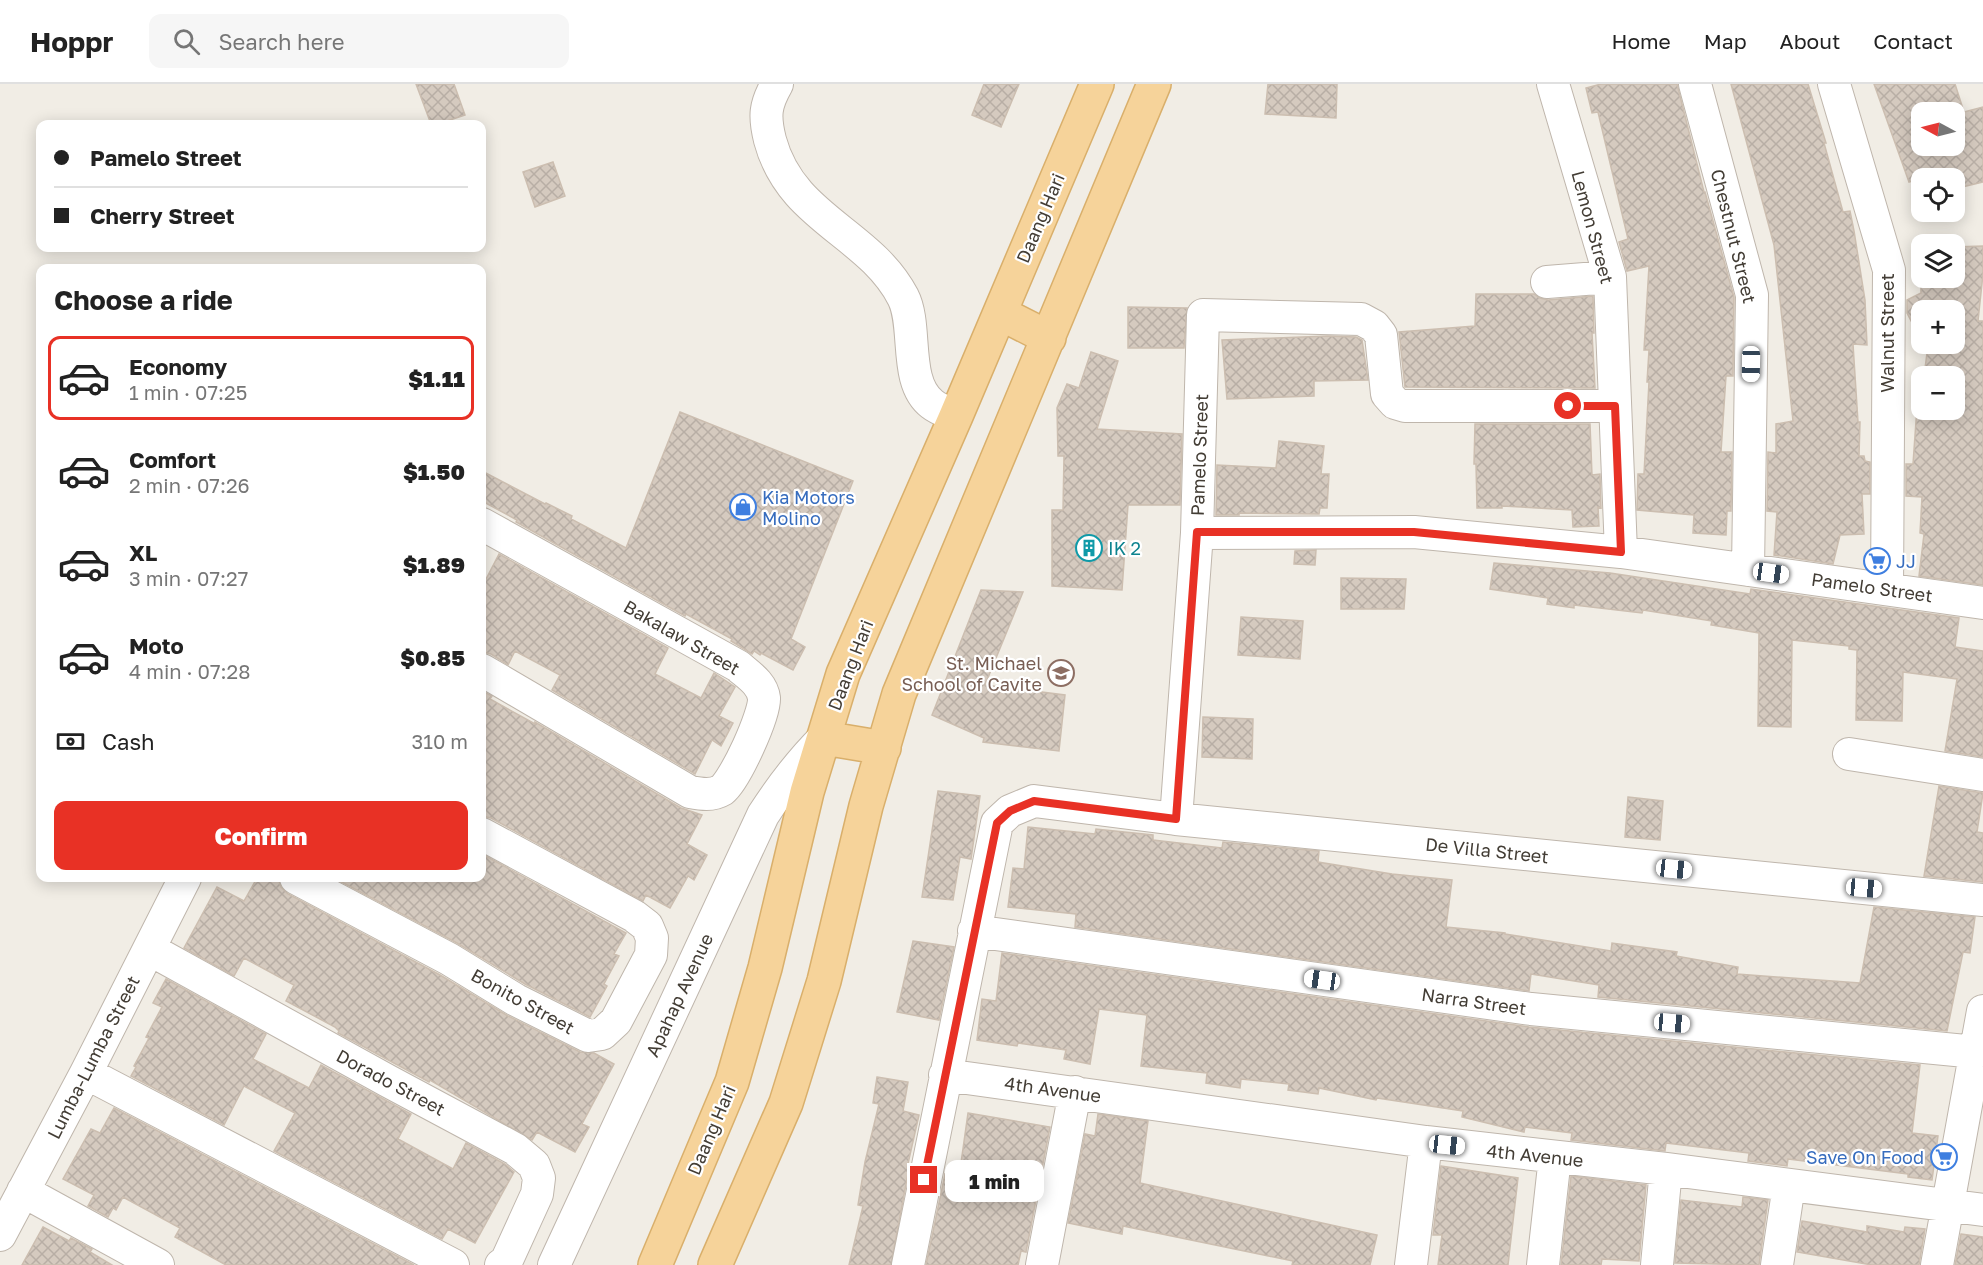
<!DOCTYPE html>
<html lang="en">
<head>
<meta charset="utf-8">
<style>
	:root { --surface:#fff; --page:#f6f6f6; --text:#222; --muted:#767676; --line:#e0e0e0; --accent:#e83125 }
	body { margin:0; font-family:"Golos Text",sans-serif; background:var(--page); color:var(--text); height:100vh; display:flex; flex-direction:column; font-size:22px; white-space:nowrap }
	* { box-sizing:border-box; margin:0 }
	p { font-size:20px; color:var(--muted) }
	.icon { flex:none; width:33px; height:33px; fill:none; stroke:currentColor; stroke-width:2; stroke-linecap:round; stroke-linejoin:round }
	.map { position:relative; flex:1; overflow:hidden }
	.sheet { position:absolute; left:36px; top:180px; width:450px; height:618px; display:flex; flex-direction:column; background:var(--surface); border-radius:12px; box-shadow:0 3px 15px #0003 }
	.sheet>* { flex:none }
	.guide { position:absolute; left:36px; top:36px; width:450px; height:132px; border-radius:12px; box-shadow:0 3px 15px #0003; display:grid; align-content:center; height:132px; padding:0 18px; background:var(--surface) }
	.needle { width:39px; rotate:277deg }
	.fabs { position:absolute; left:1911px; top:18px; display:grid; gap:12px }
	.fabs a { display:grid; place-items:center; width:54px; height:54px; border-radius:12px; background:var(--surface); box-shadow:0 3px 15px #0003; font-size:30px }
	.end { position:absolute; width:27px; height:27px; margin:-14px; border:8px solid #e83125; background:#fff; box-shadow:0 0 0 3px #fff }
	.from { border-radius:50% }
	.bubble { position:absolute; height:42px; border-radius:12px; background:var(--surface); box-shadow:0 3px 15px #0003; font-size:20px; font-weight:800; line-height:42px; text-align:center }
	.car { position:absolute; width:18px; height:36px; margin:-18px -9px; border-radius:8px; box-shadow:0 0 4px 2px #0007; background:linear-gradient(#fff 24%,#345 0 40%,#fff 0 76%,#345 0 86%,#fff 0) }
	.guide b { display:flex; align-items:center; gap:21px; height:57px; font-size:22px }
	.guide b+b { border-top:2px solid var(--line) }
	.guide i { width:15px; height:15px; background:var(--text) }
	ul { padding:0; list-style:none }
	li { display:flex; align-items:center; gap:18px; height:84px; margin:0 12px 9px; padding:0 6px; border:3px solid transparent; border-radius:12px }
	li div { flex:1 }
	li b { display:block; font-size:22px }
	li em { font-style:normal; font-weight:800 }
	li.current { border-color:var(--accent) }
	li>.icon { width:54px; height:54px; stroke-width:1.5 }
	h2 { padding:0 18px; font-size:27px; line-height:72px }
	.pay { display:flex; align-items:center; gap:15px; height:66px; padding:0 18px; font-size:22px }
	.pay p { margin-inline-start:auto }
	.action { display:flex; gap:12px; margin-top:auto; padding:12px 18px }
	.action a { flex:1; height:69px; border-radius:12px; background:var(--accent); color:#fff; font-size:24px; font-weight:800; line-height:69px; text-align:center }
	header { display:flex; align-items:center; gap:36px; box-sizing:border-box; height:84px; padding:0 30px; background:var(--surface); border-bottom:2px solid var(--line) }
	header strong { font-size:28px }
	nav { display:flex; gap:33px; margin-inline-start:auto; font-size:21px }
	.search { width:420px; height:54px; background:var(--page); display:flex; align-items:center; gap:15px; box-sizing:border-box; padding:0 21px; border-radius:12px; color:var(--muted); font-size:22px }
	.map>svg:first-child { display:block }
</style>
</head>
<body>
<header>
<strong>Hoppr</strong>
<div class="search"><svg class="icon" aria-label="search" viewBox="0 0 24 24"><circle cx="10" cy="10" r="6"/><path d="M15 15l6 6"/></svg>Search here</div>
<nav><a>Home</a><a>Map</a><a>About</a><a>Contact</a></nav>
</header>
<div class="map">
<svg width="1983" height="1181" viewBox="0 0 1983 1181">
	<defs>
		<pattern id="building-cross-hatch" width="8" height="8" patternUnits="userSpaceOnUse" patternTransform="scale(1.5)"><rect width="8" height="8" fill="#d5cabf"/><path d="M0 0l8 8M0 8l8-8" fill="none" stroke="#b8aea5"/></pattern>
	</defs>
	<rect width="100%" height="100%" fill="#f1ede5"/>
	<!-- building -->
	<path fill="url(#building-cross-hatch)" stroke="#ccbeb0" stroke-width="1.5" fill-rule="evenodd" d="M416 0H454L465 31 438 40H431Z
		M984 0H1019L1001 43 972 31Z
		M1268 0H1337L1336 34 1265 30Z
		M1601 0H1677L1704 108H1705L1734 213 1733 292H1726L1721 368H1732L1731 427H1727L1726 451 1693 449 1694 431 1637 426 1638 390H1644L1649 298H1647L1649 266H1644L1649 182 1627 187 1619 158 1628 155 1598 28 1592 29 1586 4Z
		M1731 0H1808L1826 59H1824L1843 128 1850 127 1854 147 1865 216 1867 261 1853 260 1858 338H1860L1859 372H1864L1865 377 1870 378V410H1862L1864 450 1840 451 1833 480 1774 471 1777 428 1767 427 1768 368 1776 369V340L1793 337 1774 161Z
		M1874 0H1955L1964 28 1983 23V98L1954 105V94H1922L1909 98ZM1922 28H1954V62H1922Z
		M553 78 565 112 535 123 523 88Z
		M1983 162V190L1978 237H1983V501L1919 492 1924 450 1920 449 1922 413 1906 412V380H1913L1918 309H1922V326H1954V292H1924L1927 269 1922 260H1954V226H1922V258L1907 229V216L1921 209 1920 164H1922V194H1954V163Z
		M1476 210H1534L1540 214 1548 216 1593 212 1594 249H1592L1595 304 1405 303 1399 248 1475 242Z
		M1128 223 1187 224 1184 264H1128Z
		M1328 252 1356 253 1362 256 1368 296 1314 297V312L1227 315 1222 256Z
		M1091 268 1118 277 1097 345 1182 350 1180 421H1128L1122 506 1052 502V426H1063L1064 372H1058L1057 324 1067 300 1079 304Z
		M680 328 853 397 791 555 805 563 793 586 761 569 760 571 754 567 752 570 731 557 732 555 686 530 685 532 516 438 517 436 482 417V387L545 420 546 419 572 432 571 435 626 464Z
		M1475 340H1590L1592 391 1600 390 1601 424 1598 423 1599 442 1573 443 1572 426 1502 422V424H1477L1476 380H1474Z
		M1279 357 1324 362 1321 390H1329L1327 424H1320L1319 430 1239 429V431H1216L1217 381 1276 384Z
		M1316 466 1315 481 1294 480 1295 467Z
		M499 470 668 564 655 590 701 614 714 589 735 603 719 632 733 639 721 662 712 656 695 690 552 606 560 591 515 567 508 581 491 570 482 568V503Z
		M1494 479 1610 489 1750 510 1751 505 1959 534 1955 563 1983 567V673L1945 667 1957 595 1903 588 1902 637 1856 636 1857 566 1849 565V562L1792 556 1791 643 1758 642 1759 549 1711 541 1712 537 1643 526 1642 529 1574 521V524L1547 520 1548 514 1490 505Z
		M1341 494 1406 495 1404 525H1341Z
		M981 506 1023 508 985 601 1065 611 1059 667 983 658 984 654 932 631Z
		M1241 533 1303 537 1300 575 1238 571Z
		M482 607 492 612 490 615 535 640V638L681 724 702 731 687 760 707 771 694 796 688 792 670 824 646 811 643 817 491 734 482 732Z
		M1203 633 1253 635 1252 675 1202 673Z
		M1939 702 1983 709 1977 748 1983 749V798L1924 792Z
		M938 707 980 712 971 775 960 773 953 816 922 813Z
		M1628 713 1663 717 1660 756 1625 753Z
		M1028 743 1095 750 1096 745 1153 751V756L1222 764 1223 758 1319 767 1318 778 1392 790 1452 796 1446 843 1505 849V850L1611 867 1612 859 1677 868 1676 872 1738 883 1737 890 1860 899 1874 823 1975 833 1970 869 1963 868 1947 947 1598 913 1599 901 1531 890 1529 907 1075 843 1076 830 1008 823 1013 784 1024 785Z
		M482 770 626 849 614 870 619 872 604 900 607 902 590 933 525 900 457 859 334 794H482Z
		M257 794H278L281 803 288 810 440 891 508 932 580 968 594 969 614 980 582 1040 589 1043 575 1068 537 1048 532 1056 430 996 429 998 338 949 339 947 335 943 286 917 294 901 244 874 234 892 184 864 217 803 244 817Z
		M913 857 954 863 939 936 897 928Z
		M1002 869 1529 943 1920 981 1912 1049 1938 1052 1932 1096 1908 1093V1090L1788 1075 1787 1082 1748 1077 1749 1069 1666 1059 1665 1067 1571 1056 1572 1049 1525 1043 1524 1048 1462 1033 1463 1027 1377 1014 1376 1016 1319 1004 1318 1010 1288 1006 1289 1000 1241 995 1240 1004 1206 999 1207 989 1141 982 1147 931 1099 925 1090 980 1064 975 1066 966 1018 959 1017 962 977 956 982 915 996 917Z
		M166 895 266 950 253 975 309 1004 321 981 411 1030 398 1055 453 1085 466 1059 505 1080 514 1088 475 1159 448 1145 442 1155 274 1067 295 1029 244 1002 224 1041 131 992 136 983 134 982 149 954 146 953 162 923 153 919Z
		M877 993 908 998 903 1027 919 1031 907 1084H909L891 1181H849L863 1122 858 1121 865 1078 879 1020 873 1019Z
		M114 1024 414 1181H226L175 1153 180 1144 123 1113 116 1126 113 1124 108 1133 88 1122 94 1111 63 1095 91 1045 100 1049Z
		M968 1029 1050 1043 1026 1168 1021 1167 1018 1181H926L945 1090 959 1093Z
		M1098 1030 1148 1037 1140 1099 1377 1151 1370 1181H1292L1293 1177 1123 1142 1122 1150 1068 1139 1085 1050 1095 1052Z
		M1441 1082 1518 1094 1508 1181H1438L1442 1151H1433Z
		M1571 1092 1646 1101 1639 1177 1602 1175 1601 1181H1561Z
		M1743 1113 1768 1116 1759 1181 1675 1179 1681 1116 1742 1123Z
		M1802 1137 1867 1148V1142L1904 1148 1905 1143 1925 1145 1919 1181H1872L1797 1168Z
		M43 1143 69 1157 71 1154 92 1165 90 1168 112 1181H22Z
		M1961 1150 1983 1153V1181H1955Z"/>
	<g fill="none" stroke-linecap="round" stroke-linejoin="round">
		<defs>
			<path id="minor" d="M777 0C765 21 764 32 770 56 791 135 869 148 903 213 918 242 903 298 932 320 938 325 949 329 956 332
				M1553 0 1610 193 1621 468
				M1695 0 1752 211 1748 486
				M1834 0 1889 186 1887 505
				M1547 198 1610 193
				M1615 322H1405L1395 319 1387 310 1381 251 1374 242 1361 235 1203 231 1197 449 1414 448 1621 468 1983 519
				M482 440 738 582C748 591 762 599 764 614 765 631 735 696 722 706 712 712 701 710 690 708L482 586
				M1849 670 1983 691
				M1176 735 1197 449
				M296 794 449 875 516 916 588 952 602 950 616 937 651 871 652 854 647 842 634 832 482 750
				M974 847 1531 925 1976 968
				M149 865 388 997 515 1065 534 1081 539 1094 537 1110 506 1178 501 1181
				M86 989 453 1181
				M945 991 1426 1058 1666 1085 1983 1126
				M23 1107 158 1181
				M0 1151 86 989 185 794
				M554 1181 763 731C781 703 800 678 824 654
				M908 1181 997 739 1010 727 1034 717 1176 735 1983 816
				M1042 1181 1075 1008
				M1411 1181 1426 1058
				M1543 1181 1555 1073
				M1657 1181 1666 1085
				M1777 1181 1789 1101
				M1937 1181 1983 927"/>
			<path id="major" d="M1000 229 1049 254
				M824 654 884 664
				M655 1181 732 998 765 884 807 708 843 590 956 332 1097 0
				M715 1181 786 1019 824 897 866 722 899 610 1154 0"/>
		</defs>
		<!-- minor casing -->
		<use href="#minor" stroke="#bfb6ac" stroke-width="34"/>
		<!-- major casing -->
		<use href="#major" stroke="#d9af6b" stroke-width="36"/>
		<!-- minor -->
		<use href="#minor" stroke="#fff" stroke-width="32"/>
		<!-- major -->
		<use href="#major" stroke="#f6d39a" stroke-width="33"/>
	</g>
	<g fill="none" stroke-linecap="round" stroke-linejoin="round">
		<!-- route -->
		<path stroke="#e83125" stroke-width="8" d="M924 1096 997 739 1010 727 1034 717 1176 735 1197 448H1414L1621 468 1615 322H1568"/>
	</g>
	<!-- icons -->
	<defs>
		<symbol id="shop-ring" viewBox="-11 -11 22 22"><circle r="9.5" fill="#fff" stroke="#3f7fe0" stroke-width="1.5"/><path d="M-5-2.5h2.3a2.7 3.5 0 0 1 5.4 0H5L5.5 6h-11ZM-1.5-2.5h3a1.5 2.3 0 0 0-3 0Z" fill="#3f7fe0"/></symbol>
		<symbol id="building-ring" viewBox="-11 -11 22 22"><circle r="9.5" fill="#fff" stroke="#0f9aa8" stroke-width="1.5"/><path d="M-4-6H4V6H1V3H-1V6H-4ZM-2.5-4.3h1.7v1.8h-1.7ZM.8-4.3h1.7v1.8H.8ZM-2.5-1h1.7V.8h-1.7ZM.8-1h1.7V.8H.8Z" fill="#0f9aa8"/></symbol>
		<symbol id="supermarket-ring" viewBox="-11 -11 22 22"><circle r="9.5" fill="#fff" stroke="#3f7fe0" stroke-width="1.5"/><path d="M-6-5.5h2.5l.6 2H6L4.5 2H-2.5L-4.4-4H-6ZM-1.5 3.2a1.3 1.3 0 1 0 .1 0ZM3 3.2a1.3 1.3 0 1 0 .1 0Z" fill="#3f7fe0"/></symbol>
		<symbol id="school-ring" viewBox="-11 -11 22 22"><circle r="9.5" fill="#fff" stroke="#8d6e63" stroke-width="1.5"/><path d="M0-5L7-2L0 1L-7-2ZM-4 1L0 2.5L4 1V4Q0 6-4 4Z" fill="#8d6e63"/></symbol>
	</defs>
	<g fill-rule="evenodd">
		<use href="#shop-ring" x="728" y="408" width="30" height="30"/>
		<use href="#building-ring" x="1074" y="449" width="30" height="30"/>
		<use href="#supermarket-ring" x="1862" y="462" width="30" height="30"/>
		<use href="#school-ring" x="1046" y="574" width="30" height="30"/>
		<use href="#supermarket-ring" x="1929" y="1058" width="30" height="30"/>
	</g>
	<g text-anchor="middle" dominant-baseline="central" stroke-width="4.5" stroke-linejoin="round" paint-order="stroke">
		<!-- street labels -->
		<g font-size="18" fill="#433d35" stroke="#fff">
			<text transform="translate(1040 134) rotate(-67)">Daang Hari</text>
			<text transform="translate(1593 143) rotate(75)">Lemon Street</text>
			<text transform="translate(1734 152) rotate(76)">Chestnut Street</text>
			<text transform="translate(1887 249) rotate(-90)">Walnut Street</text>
			<text transform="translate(1199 371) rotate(-88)">Pamelo Street</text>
			<text transform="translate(1872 503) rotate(8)">Pamelo Street</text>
			<text transform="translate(682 553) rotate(30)">Bakalaw Street</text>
			<text transform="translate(850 581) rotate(-69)">Daang Hari</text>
			<text transform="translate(1487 766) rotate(6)">De Villa Street</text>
			<text transform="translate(679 911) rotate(-65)">Apahap Avenue</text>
			<text transform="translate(523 917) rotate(29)">Bonito Street</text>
			<text transform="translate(1474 917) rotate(8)">Narra Street</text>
			<text transform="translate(93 973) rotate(-63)">Lumba-Lumba Street</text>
			<text transform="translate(391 998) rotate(28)">Dorado Street</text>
			<text transform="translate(1053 1005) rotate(8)">4th Avenue</text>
			<text transform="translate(711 1046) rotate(-67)">Daang Hari</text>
			<text transform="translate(1535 1071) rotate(6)">4th Avenue</text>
		</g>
		<!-- shop labels -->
		<g font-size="18" fill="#366cbe" stroke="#fff" text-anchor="start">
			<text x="762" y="413">Kia Motors<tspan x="762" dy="21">Molino</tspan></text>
			<text x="1896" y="477">JJ</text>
			<text x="1924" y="1073" text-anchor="end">Save On Food</text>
		</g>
		<!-- culture labels -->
		<g font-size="18" fill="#0d838f" stroke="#fff" text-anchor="start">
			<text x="1108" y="464">IK 2</text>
		</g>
		<!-- education labels -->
		<g font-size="18" fill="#785e54" stroke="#fff" text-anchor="end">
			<text x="1042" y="579">St. Michael<tspan x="1042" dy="21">School of Cavite</tspan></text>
		</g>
	</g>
</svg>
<div class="fabs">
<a><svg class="needle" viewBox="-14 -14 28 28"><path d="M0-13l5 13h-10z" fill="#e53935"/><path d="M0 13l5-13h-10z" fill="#767676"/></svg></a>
<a><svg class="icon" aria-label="locate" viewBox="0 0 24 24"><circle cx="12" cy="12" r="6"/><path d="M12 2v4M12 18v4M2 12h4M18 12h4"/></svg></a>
<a><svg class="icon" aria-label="layers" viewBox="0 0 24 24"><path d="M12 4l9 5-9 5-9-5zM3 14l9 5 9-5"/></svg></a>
<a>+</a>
<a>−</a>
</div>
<i class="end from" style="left:1568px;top:322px"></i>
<i class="end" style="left:924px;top:1096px"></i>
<div class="bubble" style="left:945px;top:1076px;width:99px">1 min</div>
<i class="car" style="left:1751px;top:280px;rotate:181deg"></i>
<i class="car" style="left:1771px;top:489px;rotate:98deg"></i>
<i class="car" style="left:1674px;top:785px;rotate:96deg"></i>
<i class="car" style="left:1864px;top:804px;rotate:95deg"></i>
<i class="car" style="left:1322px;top:896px;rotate:278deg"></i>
<i class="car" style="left:1672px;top:939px;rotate:95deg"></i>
<i class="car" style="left:1447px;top:1061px;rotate:96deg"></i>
<div class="guide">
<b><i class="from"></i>Pamelo Street</b>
<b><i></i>Cherry Street</b>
</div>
<section class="sheet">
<h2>Choose a ride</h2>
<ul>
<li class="current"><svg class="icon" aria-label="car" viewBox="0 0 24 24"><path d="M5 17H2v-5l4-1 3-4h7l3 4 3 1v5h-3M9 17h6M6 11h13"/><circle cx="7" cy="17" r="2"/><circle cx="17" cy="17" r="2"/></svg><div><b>Economy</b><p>1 min · 07:25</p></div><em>$1.11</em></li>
<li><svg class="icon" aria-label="car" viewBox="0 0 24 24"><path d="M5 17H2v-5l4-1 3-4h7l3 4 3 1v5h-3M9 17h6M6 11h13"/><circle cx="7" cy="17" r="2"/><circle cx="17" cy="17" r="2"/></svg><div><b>Comfort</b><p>2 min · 07:26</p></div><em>$1.50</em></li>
<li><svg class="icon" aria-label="car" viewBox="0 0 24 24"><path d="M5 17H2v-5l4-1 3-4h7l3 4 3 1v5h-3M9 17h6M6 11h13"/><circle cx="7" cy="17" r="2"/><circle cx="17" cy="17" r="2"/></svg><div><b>XL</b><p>3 min · 07:27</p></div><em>$1.89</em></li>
<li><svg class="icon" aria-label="car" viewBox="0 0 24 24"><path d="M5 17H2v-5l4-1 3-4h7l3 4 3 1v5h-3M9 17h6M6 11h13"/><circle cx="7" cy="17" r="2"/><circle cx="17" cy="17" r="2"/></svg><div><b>Moto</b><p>4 min · 07:28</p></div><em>$0.85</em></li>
</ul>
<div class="pay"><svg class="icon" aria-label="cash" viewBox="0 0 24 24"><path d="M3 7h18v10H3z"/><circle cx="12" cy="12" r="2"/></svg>Cash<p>310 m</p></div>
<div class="action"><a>Confirm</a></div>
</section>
</div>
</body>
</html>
